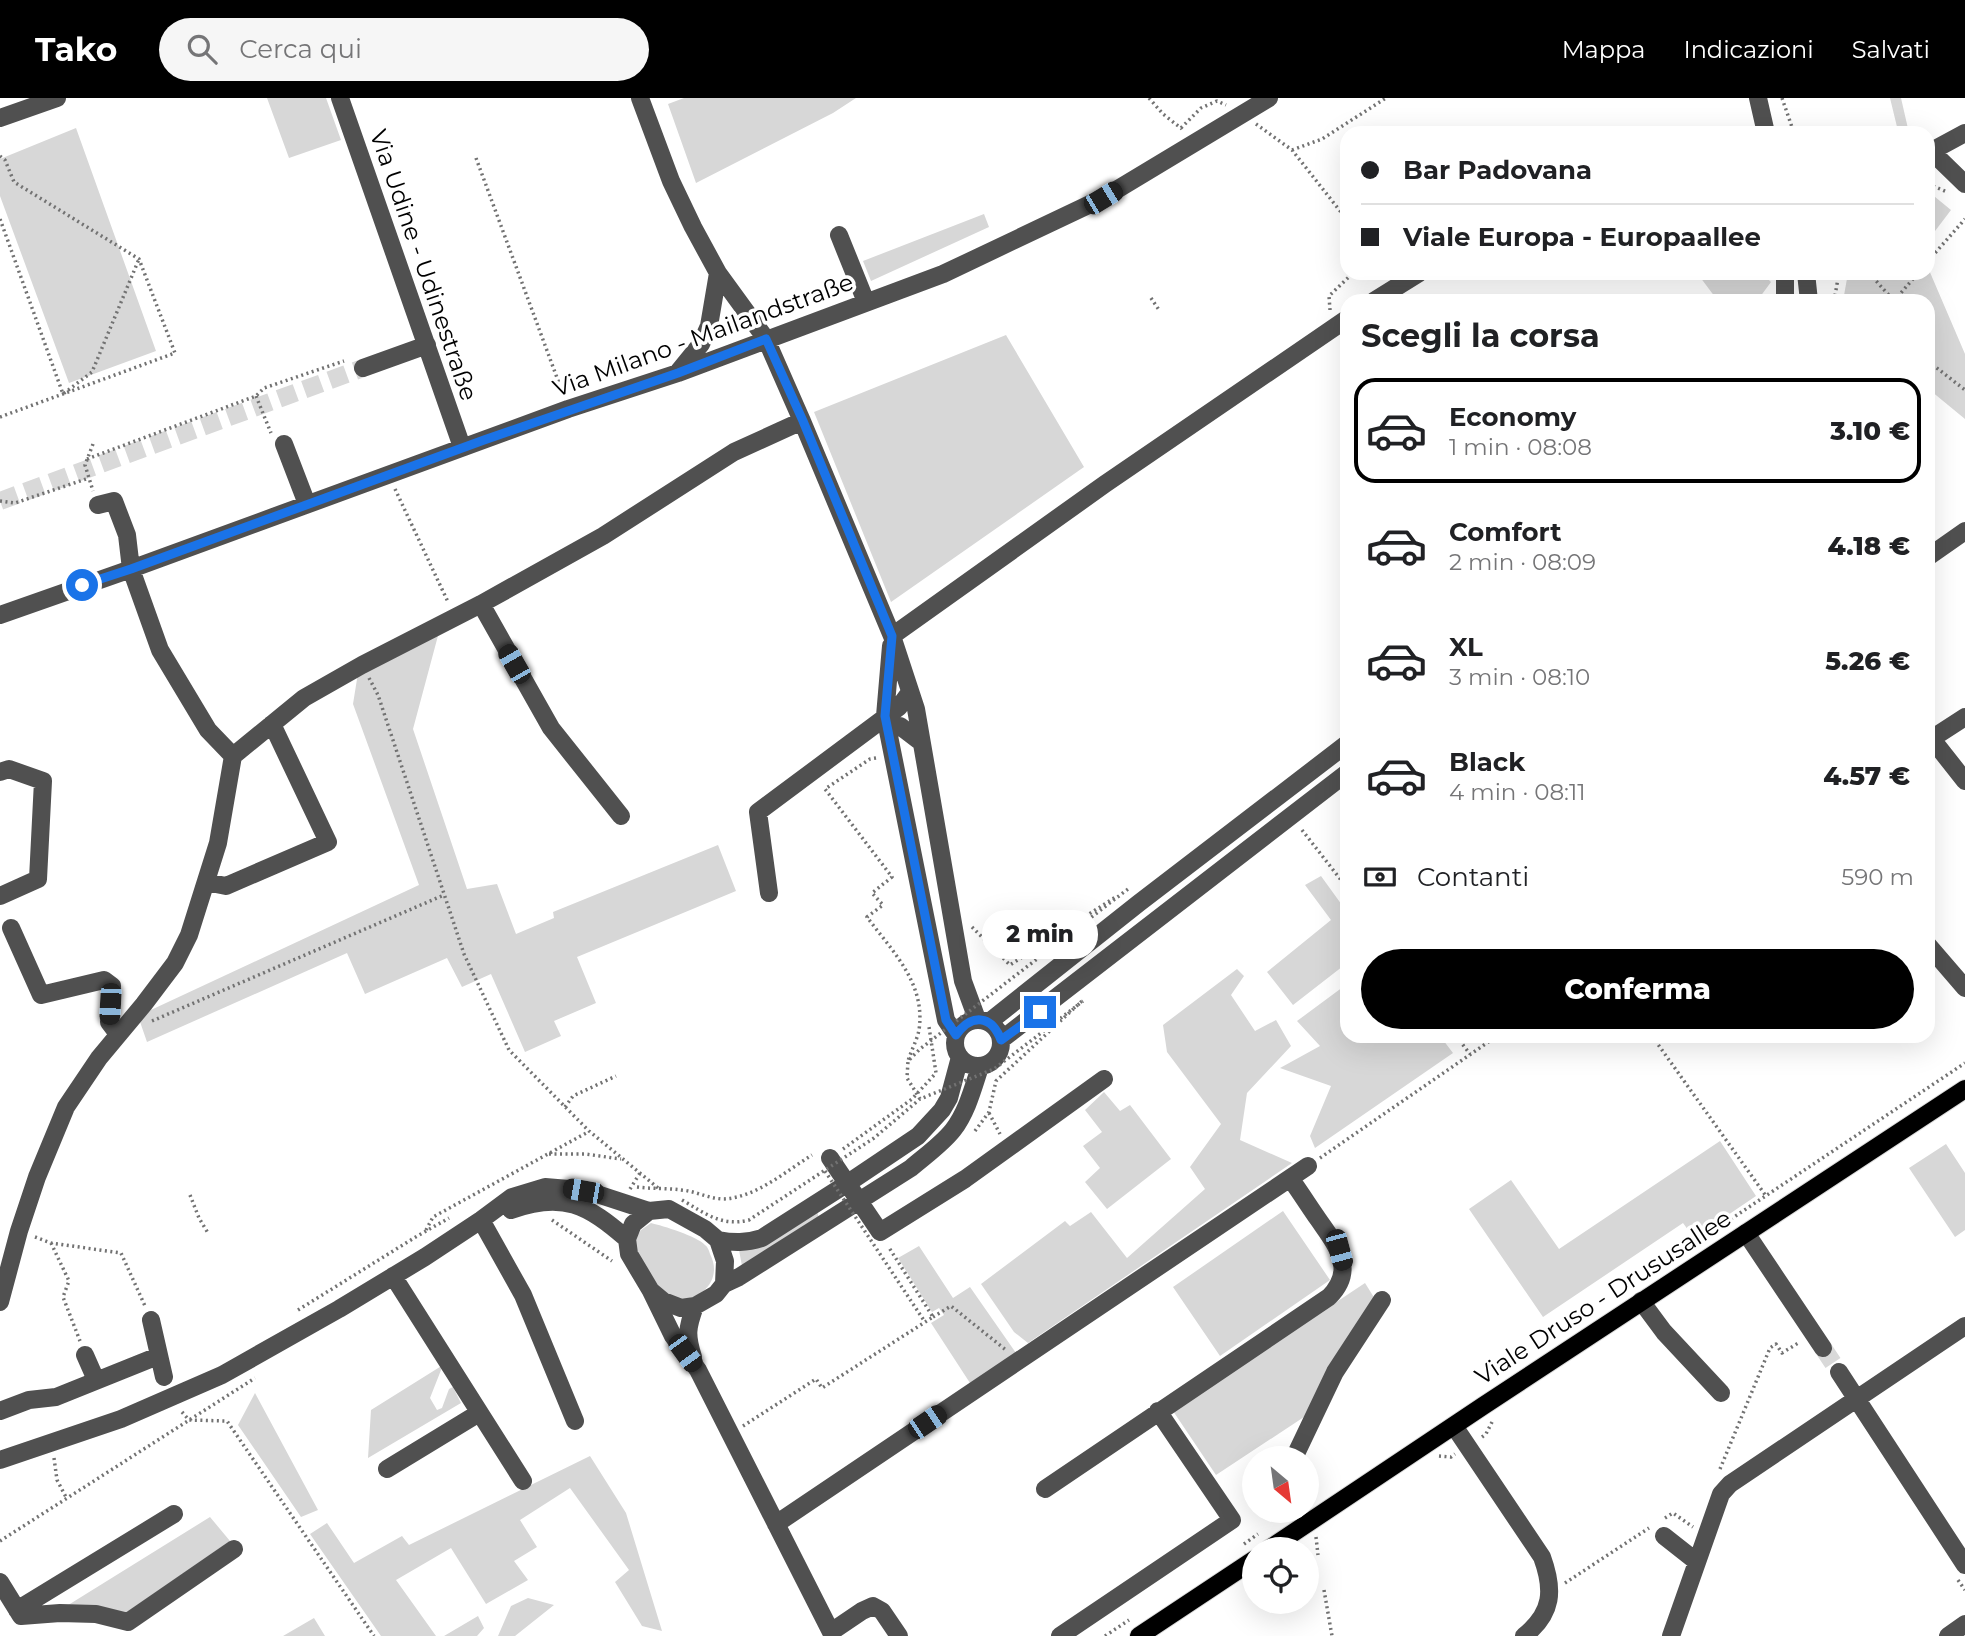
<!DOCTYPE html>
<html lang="it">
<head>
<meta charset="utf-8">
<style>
	:root { --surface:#fff; --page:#f6f6f6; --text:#202124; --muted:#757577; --line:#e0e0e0; --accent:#000 }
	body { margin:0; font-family:Montserrat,sans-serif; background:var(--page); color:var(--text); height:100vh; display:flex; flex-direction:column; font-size:26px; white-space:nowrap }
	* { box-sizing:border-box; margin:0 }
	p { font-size:23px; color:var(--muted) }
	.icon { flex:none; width:38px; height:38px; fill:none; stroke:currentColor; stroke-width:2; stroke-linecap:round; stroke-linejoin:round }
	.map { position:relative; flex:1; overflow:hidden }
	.sheet { position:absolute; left:1340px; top:196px; width:595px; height:749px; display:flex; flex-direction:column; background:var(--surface); border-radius:21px; box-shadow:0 7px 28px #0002 }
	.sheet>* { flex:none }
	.hud { position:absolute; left:1340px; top:28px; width:595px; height:154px; border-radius:21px; box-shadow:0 7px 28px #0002; display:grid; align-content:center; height:154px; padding:0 21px; background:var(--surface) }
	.needle { width:46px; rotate:151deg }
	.buttons { position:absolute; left:1242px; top:1348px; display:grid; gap:14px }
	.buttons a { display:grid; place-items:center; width:77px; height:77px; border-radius:50%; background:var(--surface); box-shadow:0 7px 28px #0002; font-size:35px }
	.end { position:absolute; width:32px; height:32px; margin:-16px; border:9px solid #1a73e8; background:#fff; box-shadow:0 0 0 4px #fff }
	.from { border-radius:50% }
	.bubble { position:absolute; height:49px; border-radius:24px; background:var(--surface); box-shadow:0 7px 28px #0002; font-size:23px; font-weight:800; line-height:49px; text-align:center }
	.car { position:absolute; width:21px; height:42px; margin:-21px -10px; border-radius:9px; box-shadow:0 0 5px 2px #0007; background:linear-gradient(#222 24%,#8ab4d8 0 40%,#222 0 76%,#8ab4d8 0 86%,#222 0) }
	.hud b { display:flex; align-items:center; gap:24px; height:66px; font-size:26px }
	.hud b+b { border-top:2px solid var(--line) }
	.hud i { width:18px; height:18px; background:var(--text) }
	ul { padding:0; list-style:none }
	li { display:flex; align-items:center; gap:21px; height:105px; margin:0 14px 10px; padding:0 7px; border:4px solid transparent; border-radius:21px }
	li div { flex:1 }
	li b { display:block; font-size:26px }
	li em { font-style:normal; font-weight:800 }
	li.active { border-color:var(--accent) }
	li>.icon { width:63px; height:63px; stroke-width:1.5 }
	h2 { padding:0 21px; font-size:32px; line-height:84px }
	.pay { display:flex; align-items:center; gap:18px; height:77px; padding:0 21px; font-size:26px }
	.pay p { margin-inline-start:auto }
	.button { display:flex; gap:14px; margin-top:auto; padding:14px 21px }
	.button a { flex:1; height:80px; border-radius:42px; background:var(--accent); color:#fff; font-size:28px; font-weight:800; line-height:80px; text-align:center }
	header { display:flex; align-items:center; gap:42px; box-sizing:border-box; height:98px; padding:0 35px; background:var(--accent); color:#fff }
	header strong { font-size:33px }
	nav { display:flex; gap:38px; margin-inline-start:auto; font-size:24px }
	.search { width:490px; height:63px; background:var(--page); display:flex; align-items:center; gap:18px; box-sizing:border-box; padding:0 24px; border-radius:38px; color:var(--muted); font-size:26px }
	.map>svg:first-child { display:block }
</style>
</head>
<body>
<header>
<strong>Tako</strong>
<div class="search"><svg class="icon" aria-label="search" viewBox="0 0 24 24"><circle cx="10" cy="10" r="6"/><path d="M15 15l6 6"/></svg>Cerca qui</div>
<nav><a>Mappa</a><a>Indicazioni</a><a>Salvati</a></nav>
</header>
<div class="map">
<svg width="1965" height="1538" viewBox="0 0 1965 1538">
	<rect width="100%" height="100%" fill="#fff"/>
	<!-- green -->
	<path fill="#d7d7d7" d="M267 0H326L341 42 289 60Z
		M684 0H856L833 15 696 85 668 6Z
		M1890 0H1901L1909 35H1892L1898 33Z
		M76 30 156 253 69 285 0 98V61Z
		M1929 94 1951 112 1929 141Z
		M984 116 989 129 871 183 863 163Z
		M1929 172 1965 256V321L1931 293H1929L1928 203H1843L1848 175H1928Z
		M1697 175H1762L1771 184 1757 203H1718Z
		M1006 237 1084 369 891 504 814 314Z
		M439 534 413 631 467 791 497 786 516 836 554 820 553 814 718 747 736 793 577 859 596 905 554 923 561 938 525 954 491 876 462 889 447 860 365 896 347 855 147 944 138 918 419 787 353 606 358 575Z
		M1321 778 1347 814V865L1293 907 1267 874 1331 822 1305 787Z
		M1237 871 1244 878 1231 897 1255 933 1276 922 1291 948 1247 995 1240 1042 1292 1065 1028 1245 1014 1234 981 1186 1065 1123 1070 1128 1091 1114 1127 1160 1205 1091 1190 1069 1221 1026 1167 954 1163 927Z
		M1347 886 1348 938H1440L1453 955 1315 1050 1310 1038 1331 988 1280 970 1320 948 1297 923Z
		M1104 994 1120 1013 1130 1007 1171 1061 1107 1111 1085 1084 1100 1070 1083 1048 1102 1034 1085 1012Z
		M1720 1043 1756 1098 1694 1140 1683 1125 1543 1219 1469 1111 1511 1082 1559 1151Z
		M1946 1046 1965 1075V1132L1955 1139 1909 1070Z
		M817 1113 819 1120 742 1168 739 1152Z
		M1283 1113 1330 1182 1220 1258 1173 1189Z
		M651 1125C663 1128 697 1138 705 1147 708 1149 709 1153 710 1156 728 1190 681 1217 659 1190 655 1186 653 1181 650 1176 643 1165 637 1156 634 1143L641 1132Z
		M919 1148 953 1200 970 1189 1016 1255 970 1285 931 1225 944 1217 939 1210 932 1214 898 1160Z
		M1365 1185 1375 1201 1304 1319 1216 1377 1173 1313Z
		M443 1267 430 1300 437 1312 442 1310 449 1291 453 1289 461 1305 368 1360 371 1312Z
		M255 1295 318 1412 301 1419 238 1327Z
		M590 1358 626 1415 662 1533 642 1528 615 1484 629 1472 570 1390 520 1422 537 1449 514 1463 528 1482 486 1506 451 1450 396 1482 436 1538H381L310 1436 327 1425 354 1465 402 1438 409 1447Z
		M210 1419 230 1443 123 1517 65 1509Z
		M528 1500 554 1507 515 1538H498L511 1508Z
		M478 1518 484 1530 477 1538H444Z
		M314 1520 325 1538H283Z"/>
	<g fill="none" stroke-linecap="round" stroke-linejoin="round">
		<!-- minor-tunnel -->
		<path stroke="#d9d9d9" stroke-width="18" stroke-dasharray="18 9" stroke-linecap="butt" d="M0 403 363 270
			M1823 1250 1839 1274"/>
		<defs>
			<path id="major" d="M1269 1451 1483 1308 1965 991
				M1139 1538 1255 1461"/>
		</defs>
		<!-- major casing -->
		<use href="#major" stroke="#dbdbdb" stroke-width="20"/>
		<!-- path -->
		<path stroke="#727272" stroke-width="3.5" stroke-dasharray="2 3.5" stroke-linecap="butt" d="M1149 0 1163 16 1182 31
			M1782 0 1794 35
			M1256 26 1292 52 1348 123
			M1181 30 1201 10 1217 3 1226 7
			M1292 52 1322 41 1386 0
			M0 58 5 62 14 84 139 161 175 255 0 319
			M476 60 563 296
			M1928 90 1933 88 1947 94
			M0 121 63 296 92 274 139 161
			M1928 163 1965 121
			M1869 175 1894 203
			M1151 200 1159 212
			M1834 203 1839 175
			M1894 203 1918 175
			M1330 212 1329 198 1353 175
			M1928 263 1965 292
			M256 298 271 335
			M93 346 85 367 93 393
			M87 361 256 298 264 290 344 263
			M395 391 448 504
			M0 403 15 405 89 380
			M369 580 378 597 464 856 509 952 589 1033 658 1090
			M876 660 870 661 825 691 892 779 872 795 883 807 867 819C892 853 926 885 919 932 917 942 911 953 908 963
			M1302 732 1348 791
			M972 829 1010 867 1117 798
			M152 923 444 797
			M1456 938 1470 956
			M1652 938 1766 1098
			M565 1009 573 998 616 978
			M989 1015 1000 1036
			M975 1033 989 1014 996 983 1083 902
			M843 1051 912 1001 936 975 929 929
			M549 1056H585L621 1061
			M1320 1060 1497 938
			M637 1089C652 1091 667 1090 681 1092 696 1093 709 1101 724 1101 757 1099 786 1073 812 1057
			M630 1091 640 1075
			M190 1097 199 1120 208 1135
			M552 1122 612 1163
			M426 1132 433 1119 588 1034
			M35 1139 51 1145 121 1155 145 1208
			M51 1145 69 1183 63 1199 80 1243
			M1653 1173 1965 965
			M298 1212 414 1140 449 1120
			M919 1215 925 1224
			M933 1219 951 1208 1006 1252
			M182 1314 189 1322 227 1323 374 1538
			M743 1328 816 1281 822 1290 933 1219 888 1148
			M1482 1339 1486 1336 1493 1322
			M1439 1358 1451 1359 1455 1356
			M54 1360 57 1382 67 1401
			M1720 1371 1770 1250 1776 1246 1782 1255 1800 1244
			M1665 1420 1673 1415 1693 1429
			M1316 1439 1318 1457
			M0 1443 255 1280
			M1244 1446 1258 1436
			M1958 1482 1965 1492
			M1565 1485 1649 1430
			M1324 1492 1332 1538
			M1105 1538 1129 1522"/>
		<!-- minor -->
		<path stroke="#505050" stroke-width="18" d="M340 0 462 349
			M640 0 671 83 693 129 718 175 766 241 802 323 892 538 916 611 963 883 977 921
			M1758 0 1766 35
			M0 20 57 0
			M1931 53 1965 86
			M1928 55 1965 35
			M839 137 866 204
			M1785 175V203
			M1806 175 1809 203
			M1374 203 1419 175
			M363 270 427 247
			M679 273 701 246 709 228 718 175
			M284 346 307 406
			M98 407 114 403 127 437 131 471 160 552 208 632 233 658
			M1928 459 1965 433
			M481 506 551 630 621 718
			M0 517 131 471 568 311 678 275 943 176 1103 100 1269 0
			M892 538 1105 386 1348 220
			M891 548 885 618 946 922 956 937
			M887 630 900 628 921 644
			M1928 636 1965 683
			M1928 643 1965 619
			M0 674 9 671 43 683 38 781 0 798
			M206 784 226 788 328 744 272 626
			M769 795 758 714 899 609 910 594
			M11 830 41 897 104 882 112 888 109 924 118 936
			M1928 847 1965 890
			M955 945a23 23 0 1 1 46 0a23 23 0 1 1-46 0Z
			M989 924 1139 805 1348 645
			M1001 942 1348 674
			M830 1060 880 1134 965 1081 1104 981
			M511 1112C563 1093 588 1107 627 1141
			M481 1122 523 1197 575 1323
			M1746 1135 1823 1250
			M627 1141 629 1156 651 1193 673 1238 698 1272 833 1538
			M627 1141 633 1126 649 1113 669 1111 705 1131 718 1142 725 1163 724 1186 716 1196 695 1208 681 1210 663 1203 651 1193
			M718 1142C734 1145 746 1145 762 1140L848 1085 918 1038 942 1012 949 1000 960 959
			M393 1178 523 1383
			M724 1186 739 1179 911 1070C925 1058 942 1046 953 1032 967 1014 973 990 980 969
			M1641 1203 1664 1234 1721 1295
			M0 1204 19 1133 37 1079 66 1009 99 960 144 906 175 865 189 837 218 745 233 658 304 600 362 567 481 506 603 438 734 354 802 323
			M151 1222 164 1279
			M85 1257 96 1282
			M693 1259C686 1237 687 1230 695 1208
			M1839 1274 1965 1467
			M0 1313 29 1302 56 1299 158 1258
			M1454 1328 1542 1459C1554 1492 1553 1515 1524 1538
			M1294 1360 1335 1274 1382 1202
			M0 1362 121 1321 222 1277 339 1211 425 1159 481 1122 512 1099 545 1089 569 1091 597 1096 649 1113
			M387 1371 479 1315
			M1045 1391 1329 1199C1357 1171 1336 1147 1318 1121 1309 1108 1300 1094 1290 1080
			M776 1426 1308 1068
			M1664 1438 1697 1464
			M0 1484 21 1518 60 1515 96 1516 128 1524 234 1451
			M17 1512 174 1416
			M831 1534 862 1513 873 1508 882 1513 899 1538
			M1060 1538 1232 1422 1158 1313
			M1671 1538 1721 1396 1730 1386 1965 1228
			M1948 1538 1965 1526"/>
		<!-- major -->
		<use href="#major" stroke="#000" stroke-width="18"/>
		<!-- path-bridge -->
		<path stroke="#727272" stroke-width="3.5" stroke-dasharray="2 3.5" stroke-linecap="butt" d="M920 1001 907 980 908 963 920 951 1128 791
			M825 1073 919 1215
			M682 1102C705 1115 721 1129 749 1122L874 1040 920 1001 994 971 1083 903"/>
	</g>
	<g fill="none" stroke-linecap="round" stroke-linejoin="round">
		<!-- route -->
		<path stroke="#1a73e8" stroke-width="9" d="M82 487 131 471 484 342 678 275 766 241 803 323 892 538 885 618 946 922 956 937C971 916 991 916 1001 942L1040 914"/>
	</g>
	<g text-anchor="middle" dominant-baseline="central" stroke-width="7" stroke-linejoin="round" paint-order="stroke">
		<!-- street labels -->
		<g font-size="24" fill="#000" stroke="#fff">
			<text transform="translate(424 167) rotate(71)">Via Udine - Udinestraße</text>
			<text transform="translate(703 237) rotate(-20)">Via Milano - Mailandstraße</text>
			<text transform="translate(1603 1199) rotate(-33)">Viale Druso - Drususallee</text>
		</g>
	</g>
</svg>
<div class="buttons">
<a><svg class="needle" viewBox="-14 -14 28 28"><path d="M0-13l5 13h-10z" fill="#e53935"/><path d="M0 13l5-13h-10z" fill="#757577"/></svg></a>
<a><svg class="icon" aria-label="locate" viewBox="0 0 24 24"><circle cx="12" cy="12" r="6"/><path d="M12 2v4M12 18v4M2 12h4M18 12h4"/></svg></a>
</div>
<i class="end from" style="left:82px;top:487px"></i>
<i class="end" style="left:1040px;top:914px"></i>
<div class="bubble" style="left:982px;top:812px;width:116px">2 min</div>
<i class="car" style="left:1103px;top:100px;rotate:59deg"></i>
<i class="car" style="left:514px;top:566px;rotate:330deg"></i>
<i class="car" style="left:110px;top:906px;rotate:183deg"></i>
<i class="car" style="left:583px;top:1093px;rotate:280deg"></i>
<i class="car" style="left:1339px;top:1152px;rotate:165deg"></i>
<i class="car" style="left:685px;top:1255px;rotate:144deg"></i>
<i class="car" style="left:927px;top:1324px;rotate:56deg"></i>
<div class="hud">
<b><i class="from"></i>Bar Padovana</b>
<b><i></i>Viale Europa - Europaallee</b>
</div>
<section class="sheet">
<h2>Scegli la corsa</h2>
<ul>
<li class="active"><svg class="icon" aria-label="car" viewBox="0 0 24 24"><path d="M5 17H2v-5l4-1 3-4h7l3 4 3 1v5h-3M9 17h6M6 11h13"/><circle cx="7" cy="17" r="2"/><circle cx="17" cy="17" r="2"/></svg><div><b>Economy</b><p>1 min · 08:08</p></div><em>3.10 €</em></li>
<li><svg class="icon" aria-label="car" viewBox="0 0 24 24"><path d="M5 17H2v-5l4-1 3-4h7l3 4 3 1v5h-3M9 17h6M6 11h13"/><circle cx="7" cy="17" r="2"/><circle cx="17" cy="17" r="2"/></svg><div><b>Comfort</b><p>2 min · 08:09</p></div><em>4.18 €</em></li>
<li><svg class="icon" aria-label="car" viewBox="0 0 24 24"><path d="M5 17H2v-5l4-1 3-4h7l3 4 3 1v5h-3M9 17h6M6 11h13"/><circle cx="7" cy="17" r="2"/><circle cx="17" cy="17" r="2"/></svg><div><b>XL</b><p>3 min · 08:10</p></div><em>5.26 €</em></li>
<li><svg class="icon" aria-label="car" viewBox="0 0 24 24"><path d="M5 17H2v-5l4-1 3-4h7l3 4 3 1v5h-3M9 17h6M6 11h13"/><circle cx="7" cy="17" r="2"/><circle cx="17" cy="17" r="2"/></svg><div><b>Black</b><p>4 min · 08:11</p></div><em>4.57 €</em></li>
</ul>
<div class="pay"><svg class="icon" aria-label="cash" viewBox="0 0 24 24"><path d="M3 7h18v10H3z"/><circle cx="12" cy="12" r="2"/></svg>Contanti<p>590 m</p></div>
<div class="button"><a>Conferma</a></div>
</section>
</div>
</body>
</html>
